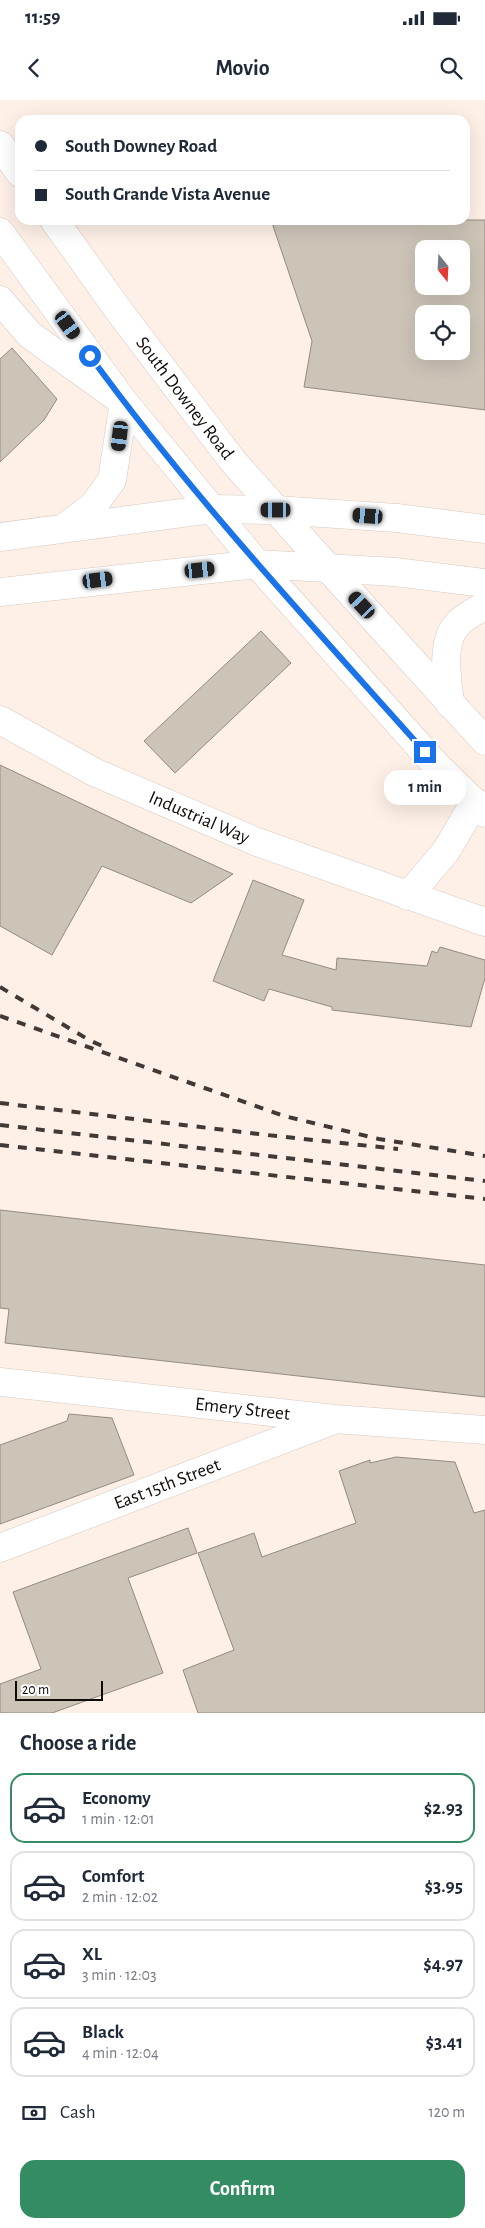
<!DOCTYPE html>
<html lang="en">
<head>
<meta charset="utf-8">
<style>
	:root { --surface:#fff; --page:#f6f6f7; --text:#1f2937; --muted:#747a83; --line:#e0e1e3; --accent:#348d62 }
	body { margin:0; font-family:"Alegreya Sans",sans-serif; background:var(--page); color:var(--text); height:100vh; display:flex; flex-direction:column; font-size:19px; white-space:nowrap }
	* { box-sizing:border-box; margin:0 }
	p { font-size:16px; color:var(--muted) }
	.icon { flex:none; width:28px; height:28px; fill:none; stroke:currentColor; stroke-width:2; stroke-linecap:round; stroke-linejoin:round }
	.map { position:relative; height:1613px; overflow:hidden }
	.sheet { display:flex; flex-direction:column; background:var(--surface); flex:1 }
	.sheet>* { flex:none }
	.guide { position:absolute; left:15px; top:15px; width:455px; height:110px; border-radius:15px; box-shadow:0 5px 20px #0002; display:grid; align-content:center; height:110px; padding:0 20px; background:var(--surface) }
	.needle { width:32px; rotate:162deg }
	.buttons { position:absolute; left:415px; top:140px; display:grid; gap:10px }
	.buttons a { display:grid; place-items:center; width:55px; height:55px; border-radius:10px; background:var(--surface); box-shadow:0 5px 20px #0002; font-size:25px }
	.scale { position:absolute; left:15px; bottom:12px; width:88px; box-sizing:border-box; padding-left:5px; border:2px solid #100b08; border-top:0; font-size:14px; line-height:18px; white-space:nowrap; color:#100b08; -webkit-text-stroke:4px #fff; paint-order:stroke }
	.end { position:absolute; width:22px; height:22px; margin:-11px; border:6px solid #1a73e8; background:#fff; box-shadow:0 0 0 2px #fff }
	.from { border-radius:50% }
	.bubble { position:absolute; height:35px; border-radius:15px; background:var(--surface); box-shadow:0 5px 20px #0002; font-size:16px; font-weight:700; line-height:35px; text-align:center }
	.car { position:absolute; width:15px; height:30px; margin:-15px -8px; border-radius:6px; box-shadow:0 0 4px 1px #0007; background:linear-gradient(#222 24%,#8ab4d8 0 40%,#222 0 76%,#8ab4d8 0 86%,#222 0) }
	.guide b { display:flex; align-items:center; gap:18px; height:48px; font-size:19px }
	.guide b+b { border-top:1px solid var(--line) }
	.guide i { width:12px; height:12px; background:var(--text) }
	ul { padding:0; list-style:none }
	li { display:flex; align-items:center; gap:15px; height:70px; margin:0 10px 8px; padding:0 10px; border:2px solid var(--line); border-radius:15px }
	li div { flex:1 }
	li b { display:block; font-size:19px }
	li em { font-style:normal; font-weight:700 }
	li.selected { border-color:var(--accent) }
	li>.icon { width:45px; height:45px; stroke-width:1.5 }
	h2 { padding:0 20px; font-size:22px; line-height:60px }
	.pay { display:flex; align-items:center; gap:12px; height:55px; padding:0 20px; font-size:19px }
	.pay p { margin-inline-start:auto }
	.primary-button { display:flex; gap:10px; margin-top:auto; padding:10px 20px }
	.primary-button a { flex:1; height:58px; border-radius:15px; background:var(--accent); color:#fff; font-size:20px; font-weight:700; line-height:58px; text-align:center }
	.status { display:flex; justify-content:space-between; align-items:center; height:35px; padding:0 25px; background:var(--surface); direction:ltr }
	.status svg { height:14px; fill:currentColor }
	header { display:flex; justify-content:space-between; align-items:center; height:65px; padding:0 20px; background:var(--surface); font-size:22px; font-weight:700 }
	.map>svg:first-child { display:block }
</style>
</head>
<body>
<div class="status"><b>11:59</b><svg viewBox="0 0 49 12"><path d="M0 12V9h3v3zM5 12V6h3v6zM10 12V3h3v9zM15 12V0h3v12zM26 1h20v11H26zM47 4h2v5h-2z"/></svg></div>
<header><svg class="icon" aria-label="back" viewBox="0 0 24 24"><path d="M15 5l-7 7 7 7"/></svg>Movio<svg class="icon" aria-label="search" viewBox="0 0 24 24"><circle cx="10" cy="10" r="6"/><path d="M15 15l6 6"/></svg></header>
<div class="map">
<svg width="485" height="1613" viewBox="0 0 485 1613">
	<rect width="100%" height="100%" fill="#fef0e7"/>
	<!-- building -->
	<path fill="#ccc4b7" stroke="#948b80" fill-rule="evenodd" d="M271 120H485V310L304 287 312 241ZM424 149H461V186H424ZM424 214H461V251H424Z
		M12 248 57 299 44 320 0 362V259Z
		M261 531 291 563 175 673 144 641Z
		M0 665 141 732 233 774 191 803 102 766 52 855 0 826Z
		M253 780 304 800 282 855 336 870 337 858 427 866 432 851 437 853 440 847 485 860V878L471 927 332 910V907L269 889 264 901 213 881Z
		M0 1110 485 1165V1297L5 1243 9 1209 0 1208Z
		M69 1314 112 1318 134 1375 0 1424V1345L67 1321Z
		M396 1357 455 1362 474 1413 485 1410V1613H198L183 1570 234 1550 198 1453 254 1433 262 1457 356 1423 339 1371 370 1360V1363Z
		M188 1428 197 1453 128 1478 163 1573 52 1613H0V1584L41 1569 13 1492Z"/>
	<g fill="none" stroke-linecap="round" stroke-linejoin="round">
		<defs>
			<g id="street">
				<path d="M0 200 30 235 119 299"/>
				<path id="s1" d="M0 620 94 672 257 742 485 822"/>
				<path d="M408 796 446 751 475 702"/>
				<path id="s2" d="M0 1282 335 1319 485 1330"/>
				<path id="s3" d="M0 1448 331 1321"/>
			</g>
			<g id="secondary">
				<path d="M0 45 20 73"/>
				<path id="s4" d="M54 120 122 215 232 360 328 468 485 641"/>
				<path d="M0 132 124 302 257 464 437 666 485 713"/>
			</g>
			<path id="primary" d="M65 427 93 406 112 380 124 302
				M0 437 212 409 276 410 397 418 485 429
				M0 492 257 464 395 472 485 483
				M450 604C448 582 440 545 456 526 463 517 475 511 485 506"/>
		</defs>
		<!-- street casing -->
		<use href="#street" stroke="#d6c9c0" stroke-width="29"/>
		<!-- secondary casing -->
		<use href="#secondary" stroke="#d6c9c0" stroke-width="29"/>
		<!-- primary casing -->
		<use href="#primary" stroke="#d6c9c0" stroke-width="29"/>
		<!-- street -->
		<use href="#street" stroke="#fff" stroke-width="28"/>
		<!-- secondary -->
		<use href="#secondary" stroke="#fff" stroke-width="28"/>
		<!-- primary -->
		<use href="#primary" stroke="#fff" stroke-width="28"/>
		<!-- rail -->
		<path stroke="#403935" stroke-width="4" stroke-dasharray="9 9" stroke-linecap="butt" d="M0 887 89 940 109 949
			M0 916 284 1016 379 1039 485 1056
			M0 1003 267 1035 398 1049
			M0 1025 485 1081
			M0 1045 485 1099"/>
	</g>
	<g fill="none" stroke-linecap="round" stroke-linejoin="round">
		<!-- route -->
		<path stroke="#1a73e8" stroke-width="6" d="M90 256C192 396 310 523 425 652"/>
	</g>
	<g text-anchor="middle" dominant-baseline="central" stroke-width="4" stroke-linejoin="round" paint-order="stroke">
		<!-- street labels -->
		<g font-size="19" fill="#100b08" stroke="#fff">
			<text stroke="none"><textPath href="#s4" startOffset="221">South Downey Road</textPath></text>
			<text stroke="none"><textPath href="#s1" startOffset="222">Industrial Way</textPath></text>
			<text stroke="none"><textPath href="#s2" startOffset="244">Emery Street</textPath></text>
			<text stroke="none"><textPath href="#s3" startOffset="179">East 15th Street</textPath></text>
		</g>
	</g>
</svg>
<div class="buttons">
<a><svg class="needle" viewBox="-14 -14 28 28"><path d="M0-13l5 13h-10z" fill="#e53935"/><path d="M0 13l5-13h-10z" fill="#747a83"/></svg></a>
<a><svg class="icon" aria-label="locate" viewBox="0 0 24 24"><circle cx="12" cy="12" r="6"/><path d="M12 2v4M12 18v4M2 12h4M18 12h4"/></svg></a>
</div>
<div class="scale">20 m</div>
<i class="end from" style="left:90px;top:256px"></i>
<i class="end" style="left:425px;top:652px"></i>
<div class="bubble" style="left:384px;top:670px;width:82px">1 min</div>
<i class="car" style="left:68px;top:225px;rotate:144deg"></i>
<i class="car" style="left:120px;top:336px;rotate:187deg"></i>
<i class="car" style="left:276px;top:410px;rotate:270deg"></i>
<i class="car" style="left:368px;top:416px;rotate:274deg"></i>
<i class="car" style="left:200px;top:470px;rotate:84deg"></i>
<i class="car" style="left:98px;top:480px;rotate:83deg"></i>
<i class="car" style="left:362px;top:505px;rotate:317deg"></i>
<div class="guide">
<b><i class="from"></i>South Downey Road</b>
<b><i></i>South Grande Vista Avenue</b>
</div>
</div>
<section class="sheet">
<h2>Choose a ride</h2>
<ul>
<li class="selected"><svg class="icon" aria-label="car" viewBox="0 0 24 24"><path d="M5 17H2v-5l4-1 3-4h7l3 4 3 1v5h-3M9 17h6M6 11h13"/><circle cx="7" cy="17" r="2"/><circle cx="17" cy="17" r="2"/></svg><div><b>Economy</b><p>1 min · 12:01</p></div><em>$2.93</em></li>
<li><svg class="icon" aria-label="car" viewBox="0 0 24 24"><path d="M5 17H2v-5l4-1 3-4h7l3 4 3 1v5h-3M9 17h6M6 11h13"/><circle cx="7" cy="17" r="2"/><circle cx="17" cy="17" r="2"/></svg><div><b>Comfort</b><p>2 min · 12:02</p></div><em>$3.95</em></li>
<li><svg class="icon" aria-label="car" viewBox="0 0 24 24"><path d="M5 17H2v-5l4-1 3-4h7l3 4 3 1v5h-3M9 17h6M6 11h13"/><circle cx="7" cy="17" r="2"/><circle cx="17" cy="17" r="2"/></svg><div><b>XL</b><p>3 min · 12:03</p></div><em>$4.97</em></li>
<li><svg class="icon" aria-label="car" viewBox="0 0 24 24"><path d="M5 17H2v-5l4-1 3-4h7l3 4 3 1v5h-3M9 17h6M6 11h13"/><circle cx="7" cy="17" r="2"/><circle cx="17" cy="17" r="2"/></svg><div><b>Black</b><p>4 min · 12:04</p></div><em>$3.41</em></li>
</ul>
<div class="pay"><svg class="icon" aria-label="cash" viewBox="0 0 24 24"><path d="M3 7h18v10H3z"/><circle cx="12" cy="12" r="2"/></svg>Cash<p>120 m</p></div>
<div class="primary-button"><a>Confirm</a></div>
</section>
</body>
</html>
